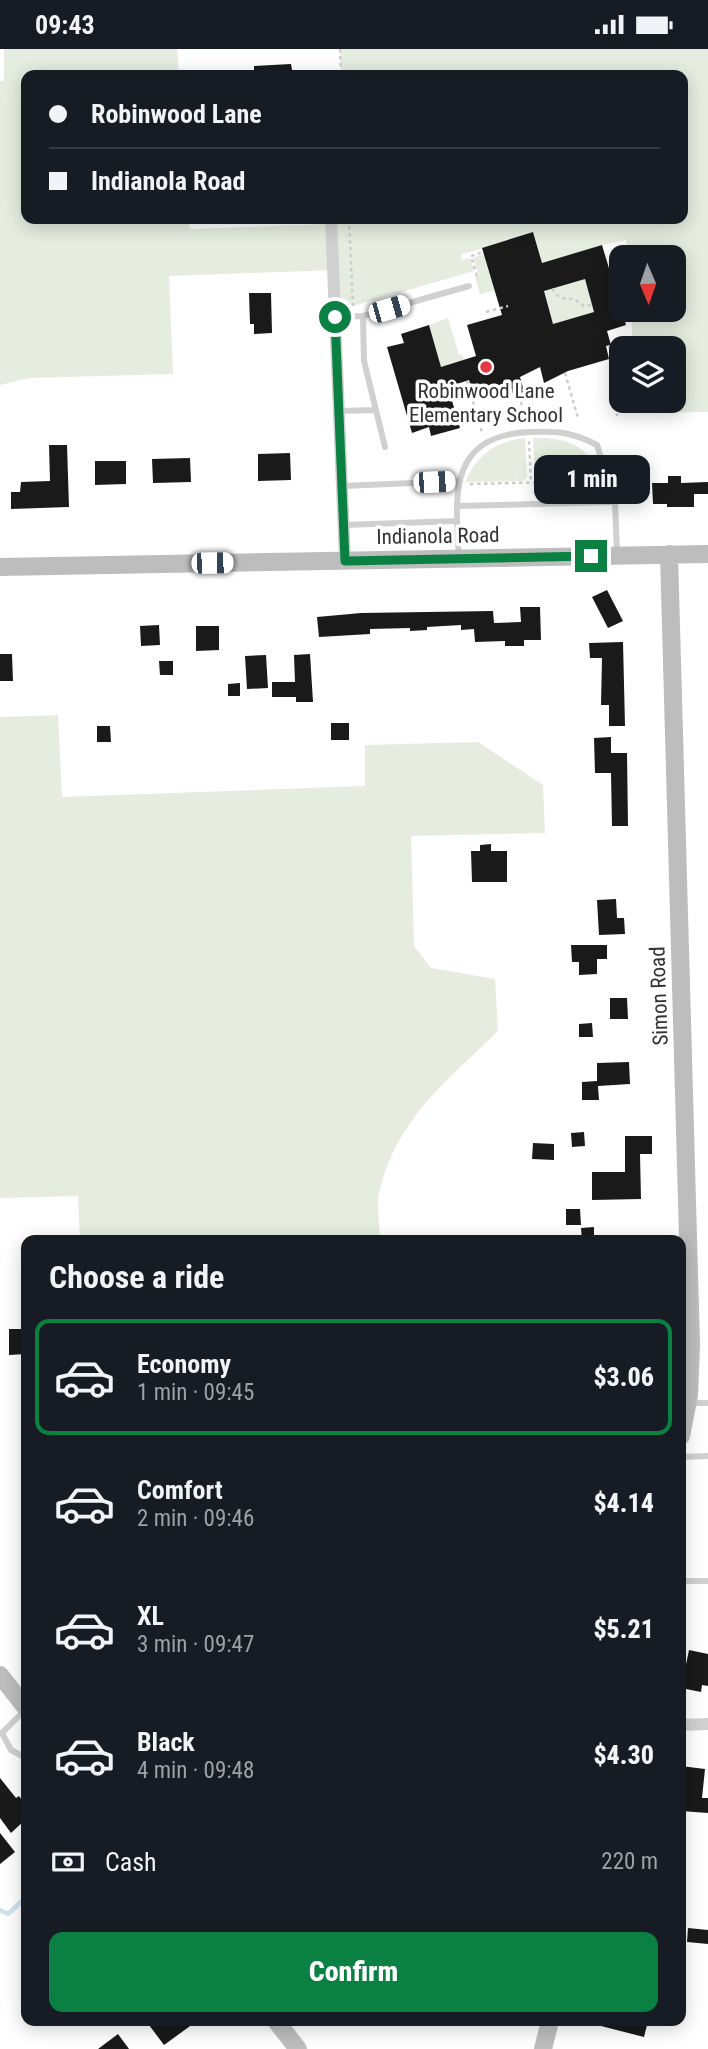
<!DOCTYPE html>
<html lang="en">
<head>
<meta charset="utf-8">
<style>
	:root { --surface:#171b24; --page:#242831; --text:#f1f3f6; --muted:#9ea1a6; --line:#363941; --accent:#0b8043 }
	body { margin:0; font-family:"Roboto Condensed",sans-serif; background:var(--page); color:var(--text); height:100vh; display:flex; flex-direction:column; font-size:26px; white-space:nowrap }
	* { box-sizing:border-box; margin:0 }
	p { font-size:23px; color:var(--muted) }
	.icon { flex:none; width:38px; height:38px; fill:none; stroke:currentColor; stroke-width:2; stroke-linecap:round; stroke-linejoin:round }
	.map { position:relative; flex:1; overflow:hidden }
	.side { position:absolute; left:21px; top:1186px; width:665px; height:791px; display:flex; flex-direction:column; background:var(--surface); border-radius:14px; box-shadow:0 4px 18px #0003 }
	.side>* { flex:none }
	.banner { position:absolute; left:21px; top:21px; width:667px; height:154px; border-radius:14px; box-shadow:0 4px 18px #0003; display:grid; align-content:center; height:154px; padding:0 28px; background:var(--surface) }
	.needle { width:46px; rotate:178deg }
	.fabs { position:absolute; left:609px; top:196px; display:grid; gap:14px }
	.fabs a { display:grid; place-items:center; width:77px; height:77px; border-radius:14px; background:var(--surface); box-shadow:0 4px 18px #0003; font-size:35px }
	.end { position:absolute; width:32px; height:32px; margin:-16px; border:9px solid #0b8043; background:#fff; box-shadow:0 0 0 4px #fff }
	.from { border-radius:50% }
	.bubble { position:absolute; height:49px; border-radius:14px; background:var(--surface); box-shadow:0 4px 18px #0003; font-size:23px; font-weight:800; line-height:49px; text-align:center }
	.car { position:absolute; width:21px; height:42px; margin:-21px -10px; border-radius:9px; box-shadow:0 0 5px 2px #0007; background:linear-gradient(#fff 24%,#345 0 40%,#fff 0 76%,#345 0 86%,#fff 0) }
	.banner b { display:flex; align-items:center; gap:24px; height:66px; font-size:26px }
	.banner b+b { border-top:2px solid var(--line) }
	.banner i { width:18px; height:18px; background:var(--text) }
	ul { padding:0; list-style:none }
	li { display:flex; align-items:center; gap:21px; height:116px; margin:0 14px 10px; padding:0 14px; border:4px solid transparent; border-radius:14px }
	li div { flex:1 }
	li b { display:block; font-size:26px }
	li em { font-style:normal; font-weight:800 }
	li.active { border-color:var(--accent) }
	li>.icon { width:63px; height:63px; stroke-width:1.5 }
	h2 { padding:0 28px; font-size:32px; line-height:84px }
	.pay { display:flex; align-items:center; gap:18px; height:77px; padding:0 28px; font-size:26px }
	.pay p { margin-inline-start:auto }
	.primary-button { display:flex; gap:14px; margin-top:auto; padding:14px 28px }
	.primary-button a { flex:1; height:80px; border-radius:14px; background:var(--accent); color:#fff; font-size:28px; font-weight:800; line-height:80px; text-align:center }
	.status { display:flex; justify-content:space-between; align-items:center; height:49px; padding:0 35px; background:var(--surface); direction:ltr }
	.status svg { height:19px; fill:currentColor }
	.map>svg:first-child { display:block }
</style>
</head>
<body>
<div class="status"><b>09:43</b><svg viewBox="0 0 49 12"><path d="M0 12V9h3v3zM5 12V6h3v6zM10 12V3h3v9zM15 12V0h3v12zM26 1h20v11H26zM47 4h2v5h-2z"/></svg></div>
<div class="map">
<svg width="708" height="2000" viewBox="0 0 708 2000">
	<rect width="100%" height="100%" fill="#fff"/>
	<!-- green -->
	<path fill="#e6ecdf" d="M4 0H177L179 26H26V170H188L190 180 330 175V170H682V26H341L340 0H708V363L637 364 636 352H674V299H633L631 261H674V208H628L626 191 602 196 529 218 526 211 540 207 533 183 461 206 462 211 470 209 474 222 353 257 335 258 333 221 169 227 173 325 29 329 0 336V32H4Z
		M484 205 495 241 480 245 475 228 479 226 473 209Z
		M585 230 594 263 553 275 544 242Z
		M448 269 459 306 462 305 464 311 441 318 429 276Z
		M525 389 527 428 523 432 465 433C477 406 496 392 525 389Z
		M533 389C569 388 587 396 602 430L539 431 535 428Z
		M58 666 62 748 365 737V696L478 693 543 736 545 784 411 787 414 897 431 919 495 930 498 982C447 1032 396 1070 379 1144 376 1158 380 1177 380 1192H80L78 1147 0 1149V668Z"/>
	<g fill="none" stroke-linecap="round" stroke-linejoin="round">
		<!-- stream -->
		<path stroke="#cfe2ee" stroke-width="4.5" d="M0 1861 8 1865 22 1852 26 1851"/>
	</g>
	<!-- building -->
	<path fill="#1a1a1a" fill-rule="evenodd" d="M291 15 293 26H254V17Z
		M533 183 542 214 602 196 626 276 607 282 611 296 606 297 609 310 568 322 544 334 540 318 520 328 524 343 513 346 512 340 475 351 469 331 448 338 460 379 431 387 429 378 412 384 387 298 404 294 401 285 429 276 441 318 476 307 467 276 502 266 482 199ZM585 230 594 263 553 275 544 242Z
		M249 244H271L272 284 254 285V275H250Z
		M49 396H67L69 458 11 460V443H20L21 433 50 432Z
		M290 404 291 431 258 432V405Z
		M190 409 191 433 153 434 152 410Z
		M95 412H126V435L95 436Z
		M668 427H681V434L708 433V445H694V458H667V455H653L652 434H668Z
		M607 541 623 572 608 579 592 548Z
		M520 558H540L541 591H524V597H505V592L475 593 474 580 461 581V576L427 578V581L410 582V579L370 580V585L319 588 317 568 361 564 493 562 494 574 521 573Z
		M159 576 160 596 141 597 140 577Z
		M196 577H219V601L196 602Z
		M623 593 625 677H609V656H601L602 609H590L589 594Z
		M0 605H12L13 632H0Z
		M310 605 313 653H296V648H272V633H295L294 606Z
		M266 606 268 639 247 640 245 607Z
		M159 612H173V626H160Z
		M240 634V647H228V635Z
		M331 674H349V691H331Z
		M97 677H110L111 693H97Z
		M611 688V704H627L628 777H612L611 724H595L594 689Z
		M491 795V802H507V833H472L471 802H480V796Z
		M616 850 617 869H624L625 885 599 886 597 851Z
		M571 896H607V910H597V925L579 926V913H572Z
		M610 949H627L628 970H610Z
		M592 974 593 988H579V975Z
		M629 1013 630 1035 598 1037 599 1051H582V1033L597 1032V1014Z
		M584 1083 585 1097 572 1098 571 1084Z
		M625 1087H652V1105H640L641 1150 592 1151V1123H625Z
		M533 1094 554 1095V1111L532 1110Z
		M566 1160H580L581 1176H566Z
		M594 1178V1192H582L581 1179Z
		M9 1280H26V1305L9 1306Z
		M689 1601 708 1605V1637L702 1636 701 1643 681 1639Z
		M681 1717 705 1720 702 1749H708V1764L681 1762Z
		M0 1729 16 1749 19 1747 26 1757V1770L11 1784 0 1769Z
		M0 1784 15 1803 0 1815Z
		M688 1879 708 1881V1895L687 1893Z
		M146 1972H197L164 1996Z
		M602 1972H648L644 1988 601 1977Z
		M118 1985 129 2000H98Z"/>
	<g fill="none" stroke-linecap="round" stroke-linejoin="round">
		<!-- path -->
		<path stroke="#cdcdcd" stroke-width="2.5" stroke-dasharray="3.5 3.5" stroke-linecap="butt" d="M340 0 341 26
			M349 170 353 257
			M477 227 471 207 483 203
			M552 240 560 249 574 250 584 257 592 256
			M486 263 508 257
			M609 296 619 333 617 367
			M565 324 578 369
			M467 332 482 383
			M519 346 526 371
			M529 392 531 434
			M470 435 599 432"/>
		<!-- lane -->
		<path stroke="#d0d0d0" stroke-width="6" d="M363 267 364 312 385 398
			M335 268 363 267 469 237
			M339 362 376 361
			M343 437 460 432
			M457 457 615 453
			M343 476 457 472
			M459 509C455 446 448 386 530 383 558 382 572 383 597 396L615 453 617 505
			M689 1354H708
			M681 1408 708 1407
			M681 1532H708
			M24 1662 2 1684 11 1701 26 1709"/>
		<!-- street -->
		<path stroke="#d0d0d0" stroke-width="12" d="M331 170 345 512
			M681 1676 708 1675"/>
		<!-- secondary -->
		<path stroke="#bdbdbd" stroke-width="18" d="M669 505 691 1296 689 1346 681 1387
			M0 518 708 505
			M0 1626 26 1659
			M276 1972 298 2000
			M543 2000 550 1972"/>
	</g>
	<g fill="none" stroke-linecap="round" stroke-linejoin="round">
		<!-- route -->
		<path stroke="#0b8043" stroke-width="9" d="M335 268 345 512 591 507"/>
	</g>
	<!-- markers -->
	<circle fill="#e63946" stroke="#fff" stroke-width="2.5" cx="486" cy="318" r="7"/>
	<g text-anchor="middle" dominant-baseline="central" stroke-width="7" stroke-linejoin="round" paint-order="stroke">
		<!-- poi labels -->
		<g font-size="21" fill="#333" stroke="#fff">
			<text x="486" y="342">Robinwood Lane<tspan x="486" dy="24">Elementary School</tspan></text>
		</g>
		<!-- street labels -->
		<g font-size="21" fill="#333" stroke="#fff">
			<text transform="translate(438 487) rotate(-1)">Indianola Road</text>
			<text transform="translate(659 947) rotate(-92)">Simon Road</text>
		</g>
	</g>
</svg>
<div class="fabs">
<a><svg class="needle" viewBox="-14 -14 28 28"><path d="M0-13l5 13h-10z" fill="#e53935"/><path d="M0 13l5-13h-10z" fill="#9ea1a6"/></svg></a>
<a><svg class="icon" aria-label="layers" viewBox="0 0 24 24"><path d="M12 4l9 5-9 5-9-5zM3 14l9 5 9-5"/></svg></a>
</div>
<i class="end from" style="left:335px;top:268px"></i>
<i class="end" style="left:591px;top:507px"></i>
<div class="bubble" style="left:534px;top:406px;width:116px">1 min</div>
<i class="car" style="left:389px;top:260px;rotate:74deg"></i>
<i class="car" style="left:434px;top:433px;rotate:88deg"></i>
<i class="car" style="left:212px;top:514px;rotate:89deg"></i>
<div class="banner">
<b><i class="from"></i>Robinwood Lane</b>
<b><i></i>Indianola Road</b>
</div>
<section class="side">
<h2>Choose a ride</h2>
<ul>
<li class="active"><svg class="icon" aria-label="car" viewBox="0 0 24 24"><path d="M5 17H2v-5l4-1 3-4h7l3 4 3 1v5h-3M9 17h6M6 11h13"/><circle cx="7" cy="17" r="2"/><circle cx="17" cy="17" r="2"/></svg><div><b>Economy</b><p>1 min · 09:45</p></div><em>$3.06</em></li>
<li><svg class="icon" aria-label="car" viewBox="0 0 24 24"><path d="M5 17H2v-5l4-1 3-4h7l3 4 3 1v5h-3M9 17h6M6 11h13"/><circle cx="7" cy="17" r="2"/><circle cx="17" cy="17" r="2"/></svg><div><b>Comfort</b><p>2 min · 09:46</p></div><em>$4.14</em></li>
<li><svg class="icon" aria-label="car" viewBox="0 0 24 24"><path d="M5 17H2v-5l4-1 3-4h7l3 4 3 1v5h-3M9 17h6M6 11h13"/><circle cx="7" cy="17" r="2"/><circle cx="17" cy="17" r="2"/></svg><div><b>XL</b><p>3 min · 09:47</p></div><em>$5.21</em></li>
<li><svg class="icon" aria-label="car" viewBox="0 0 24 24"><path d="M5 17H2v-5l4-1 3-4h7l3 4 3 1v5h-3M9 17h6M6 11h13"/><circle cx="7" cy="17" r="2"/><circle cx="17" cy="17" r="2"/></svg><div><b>Black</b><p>4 min · 09:48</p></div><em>$4.30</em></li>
</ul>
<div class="pay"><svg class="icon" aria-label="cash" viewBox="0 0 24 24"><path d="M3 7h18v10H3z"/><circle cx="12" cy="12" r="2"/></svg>Cash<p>220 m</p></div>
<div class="primary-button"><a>Confirm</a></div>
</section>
</div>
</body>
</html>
